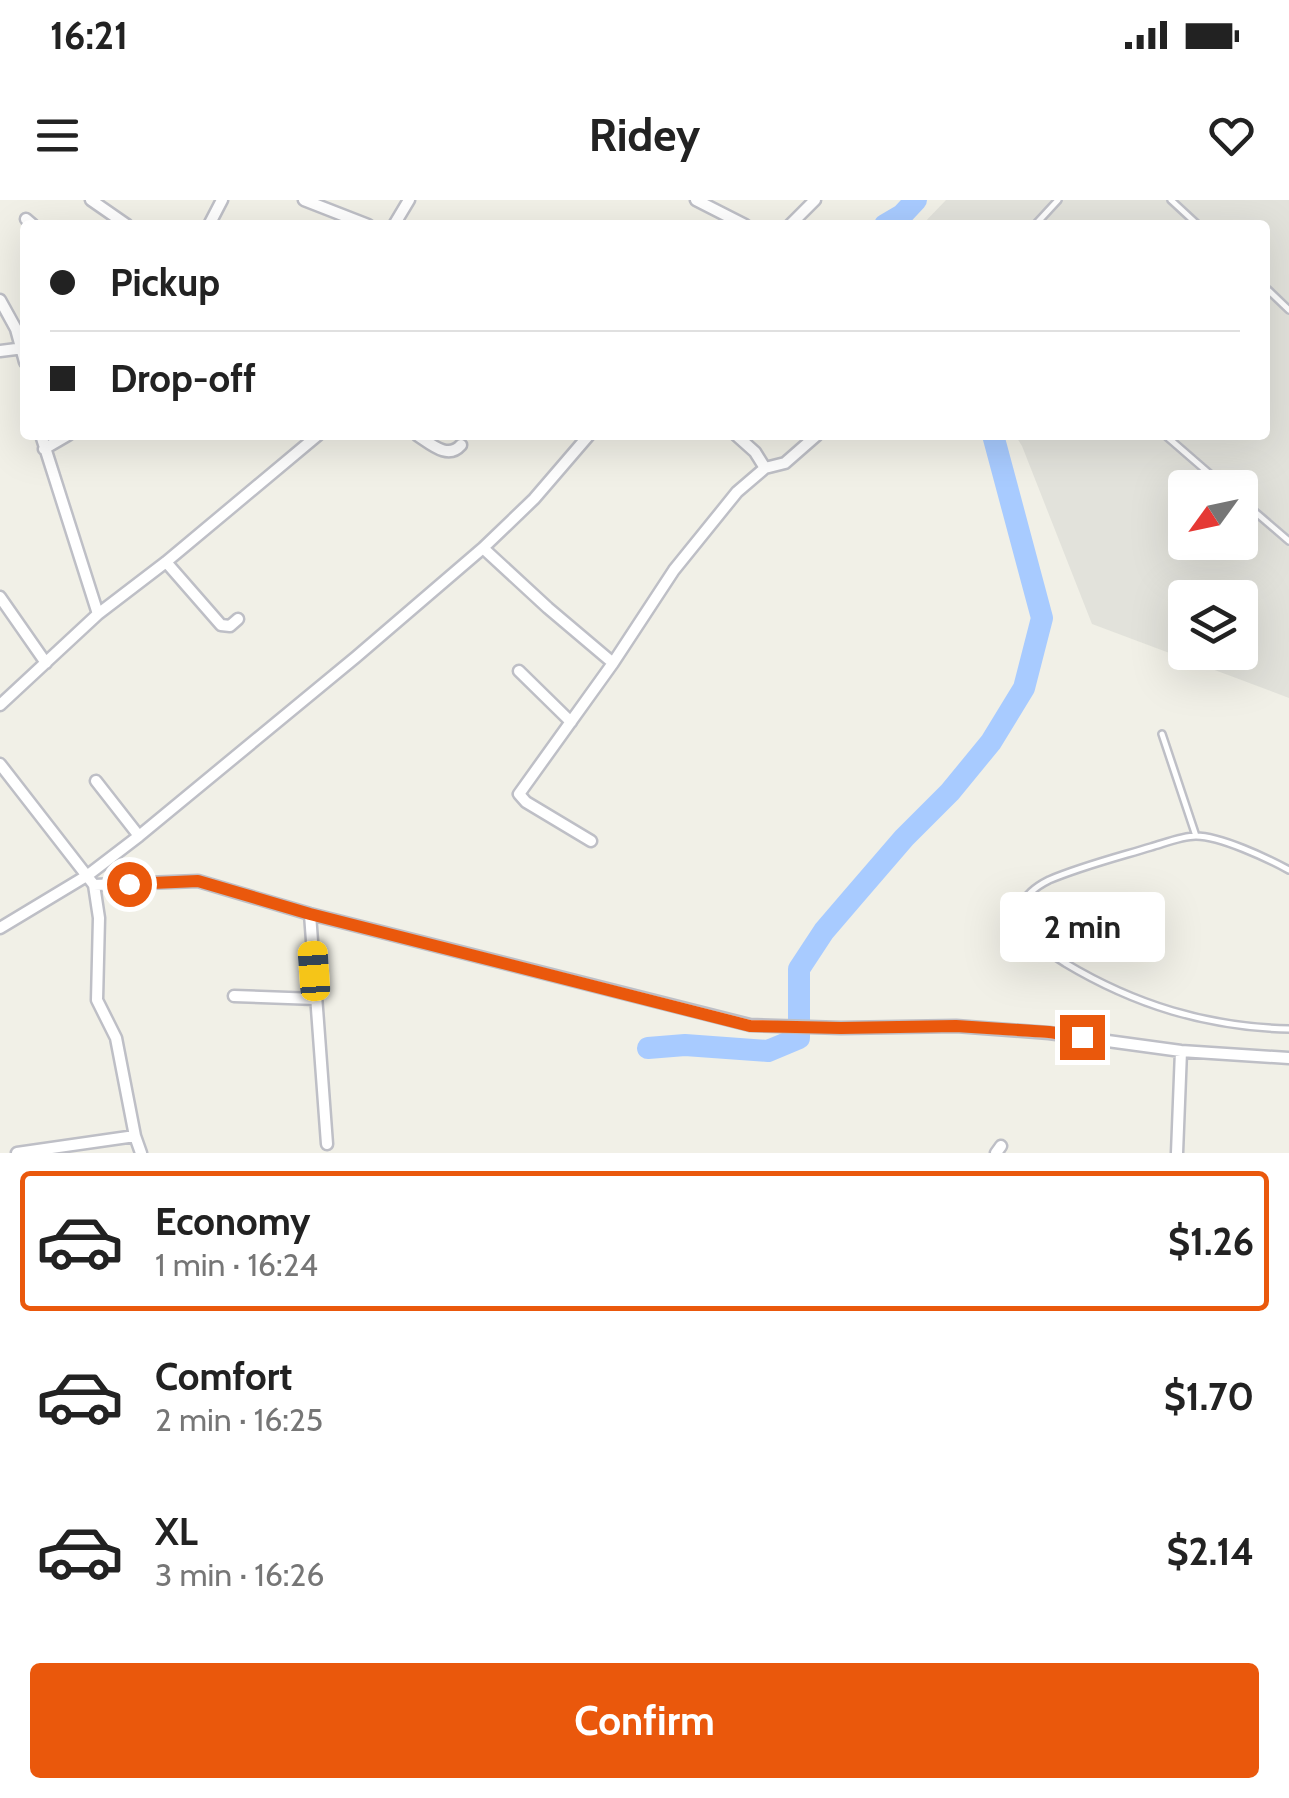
<!DOCTYPE html>
<html lang="en">
<head>
<meta charset="utf-8">
<style>
	:root { --surface:#fff; --page:#f2f2f2; --text:#222; --muted:#767676; --line:#e0e0e0; --accent:#ea580c }
	body { margin:0; font-family:Cabin,sans-serif; background:var(--page); color:var(--text); height:100vh; display:flex; flex-direction:column; font-size:38px; white-space:nowrap }
	* { box-sizing:border-box; margin:0 }
	p { font-size:32px; color:var(--muted) }
	.icon { flex:none; width:55px; height:55px; fill:none; stroke:currentColor; stroke-width:2; stroke-linecap:round; stroke-linejoin:round }
	.map { position:relative; height:953px; overflow:hidden }
	.side { display:flex; flex-direction:column; background:var(--surface); flex:1 }
	.side>* { flex:none }
	.guide { position:absolute; left:20px; top:20px; width:1250px; height:220px; border-radius:10px; box-shadow:0 10px 40px #0002; display:grid; align-content:center; height:220px; padding:0 30px; background:var(--surface) }
	.needle { width:65px; rotate:237deg }
	.fabs { position:absolute; left:1168px; top:270px; display:grid; gap:20px }
	.fabs a { display:grid; place-items:center; width:90px; height:90px; border-radius:10px; background:var(--surface); box-shadow:0 10px 40px #0002; font-size:50px }
	.end { position:absolute; width:45px; height:45px; margin:-22px; border:12px solid #ea580c; background:#fff; box-shadow:0 0 0 5px #fff }
	.from { border-radius:50% }
	.bubble { position:absolute; height:70px; border-radius:10px; background:var(--surface); box-shadow:0 10px 40px #0002; font-size:32px; font-weight:800; line-height:70px; text-align:center }
	.car { position:absolute; width:30px; height:60px; margin:-30px -15px; border-radius:12px; box-shadow:0 0 8px 2px #0007; background:linear-gradient(#f5c518 24%,#345 0 40%,#f5c518 0 76%,#345 0 86%,#f5c518 0) }
	.guide b { display:flex; align-items:center; gap:35px; height:95px; font-size:38px }
	.guide b+b { border-top:2px solid var(--line) }
	.guide i { width:25px; height:25px; background:var(--text) }
	ul { padding:18px 0 0; list-style:none }
	li { display:flex; align-items:center; gap:30px; height:140px; margin:0 20px 15px; padding:0 10px; border:5px solid transparent; border-radius:10px }
	li div { flex:1 }
	li b { display:block; font-size:38px }
	li em { font-style:normal; font-weight:800 }
	li.active { border-color:var(--accent) }
	li>.icon { width:90px; height:90px; stroke-width:1.5 }
	.button { display:flex; gap:20px; margin-top:auto; padding:20px 30px }
	.button a { flex:1; height:115px; border-radius:10px; background:var(--accent); color:#fff; font-size:40px; font-weight:800; line-height:115px; text-align:center }
	.status { display:flex; justify-content:space-between; align-items:center; height:70px; padding:0 50px; background:var(--surface); direction:ltr }
	.status svg { height:28px; fill:currentColor }
	header { display:flex; justify-content:space-between; align-items:center; height:130px; padding:0 30px; background:var(--surface); font-size:45px; font-weight:800 }
	.map>svg:first-child { display:block }
</style>
</head>
<body>
<div class="status"><b>16:21</b><svg viewBox="0 0 49 12"><path d="M0 12V9h3v3zM5 12V6h3v6zM10 12V3h3v9zM15 12V0h3v12zM26 1h20v11H26zM47 4h2v5h-2z"/></svg></div>
<header><svg class="icon" aria-label="menu" viewBox="0 0 24 24"><path d="M4 6h16M4 12h16M4 18h16"/></svg>Ridey<svg class="icon" aria-label="heart" viewBox="0 0 24 24"><path d="M12 20l-8-8c-3-5 5-10 8-4 3-6 11-1 8 4z"/></svg></header>
<div class="map">
<svg width="1289" height="953" viewBox="0 0 1289 953">
	<rect width="100%" height="100%" fill="#f1f0e7"/>
	<!-- industrial -->
	<path fill="#e2e2db" fill-rule="evenodd" d="M946 0H1289V498L1092 424 1022 246 1015 235H1265V25H922ZM1185 288H1240V342H1185ZM1185 398H1240V452H1185Z"/>
	<g fill="none" stroke-linecap="round" stroke-linejoin="round">
		<!-- river -->
		<path stroke="#a8cbff" stroke-width="22" d="M885 25 902 15 916 0
			M648 848 685 845 768 851 799 838V769L824 731 854 696 904 638 950 592 991 542 1024 488 1042 418 993 235"/>
		<defs>
			<path id="service" d="M1171 0 1198 25
				M1035 25 1058 0
				M1265 87 1289 110
				M1165 235 1226 288
				M1240 299 1289 341
				M1162 534 1196 636
				M1289 670C1267 658 1220 636 1196 636 1182 636 1165 643 1151 647 1118 657 1082 666 1049 680 1039 685 1026 694 1022 705 1014 732 1046 751 1065 763 1135 805 1207 827 1289 829"/>
			<path id="minor" d="M91 0 127 25
				M304 0 368 25
				M696 0 745 25
				M26 19 33 25
				M209 25 222 0
				M394 25 409 0
				M790 25 815 0
				M0 100 16 129 25 162
				M0 151 24 148
				M41 235 98 414
				M417 235C431 244 448 260 461 245
				M736 235 755 252 765 268
				M44 249 68 235
				M483 348 548 408 613 463 519 594 526 602 591 641
				M166 362 221 425 230 426 238 419
				M0 397 46 463
				M613 463 674 370 737 292 765 268 785 263 817 235
				M519 471 571 522
				M0 505 98 414 166 362 318 235
				M0 564 94 685 99 718 97 800 116 838 135 936 141 953
				M96 581 139 636
				M94 685 198 681 310 714 750 825 841 828 956 826 1049 833 1181 851 1289 858
				M310 714 327 944
				M0 728 88 675 139 636 356 457 483 348 534 299 589 235
				M234 796 316 799
				M17 953 135 936
				M996 953 1001 946
				M1177 953 1181 851"/>
		</defs>
		<!-- service casing -->
		<use href="#service" stroke="#bebfc6" stroke-width="10"/>
		<!-- minor casing -->
		<use href="#minor" stroke="#bebfc6" stroke-width="15"/>
		<!-- service -->
		<use href="#service" stroke="#fff" stroke-width="5"/>
		<!-- minor -->
		<use href="#minor" stroke="#fff" stroke-width="10"/>
	</g>
	<g fill="none" stroke-linecap="round" stroke-linejoin="round">
		<!-- route -->
		<path stroke="#ea580c" stroke-width="12" d="M129 684 198 681 310 714 750 826 841 828 956 826 1049 832 1082 837"/>
	</g>
</svg>
<div class="fabs">
<a><svg class="needle" viewBox="-14 -14 28 28"><path d="M0-13l5 13h-10z" fill="#e53935"/><path d="M0 13l5-13h-10z" fill="#767676"/></svg></a>
<a><svg class="icon" aria-label="layers" viewBox="0 0 24 24"><path d="M12 4l9 5-9 5-9-5zM3 14l9 5 9-5"/></svg></a>
</div>
<i class="end from" style="left:129px;top:684px"></i>
<i class="end" style="left:1082px;top:837px"></i>
<div class="bubble" style="left:1000px;top:692px;width:165px">2 min</div>
<i class="car" style="left:314px;top:771px;rotate:356deg"></i>
<div class="guide">
<b><i class="from"></i>Pickup</b>
<b><i></i>Drop-off</b>
</div>
</div>
<section class="side">
<ul>
<li class="active"><svg class="icon" aria-label="car" viewBox="0 0 24 24"><path d="M5 17H2v-5l4-1 3-4h7l3 4 3 1v5h-3M9 17h6M6 11h13"/><circle cx="7" cy="17" r="2"/><circle cx="17" cy="17" r="2"/></svg><div><b>Economy</b><p>1 min · 16:24</p></div><em>$1.26</em></li>
<li><svg class="icon" aria-label="car" viewBox="0 0 24 24"><path d="M5 17H2v-5l4-1 3-4h7l3 4 3 1v5h-3M9 17h6M6 11h13"/><circle cx="7" cy="17" r="2"/><circle cx="17" cy="17" r="2"/></svg><div><b>Comfort</b><p>2 min · 16:25</p></div><em>$1.70</em></li>
<li><svg class="icon" aria-label="car" viewBox="0 0 24 24"><path d="M5 17H2v-5l4-1 3-4h7l3 4 3 1v5h-3M9 17h6M6 11h13"/><circle cx="7" cy="17" r="2"/><circle cx="17" cy="17" r="2"/></svg><div><b>XL</b><p>3 min · 16:26</p></div><em>$2.14</em></li>
</ul>
<div class="button"><a>Confirm</a></div>
</section>
</body>
</html>
